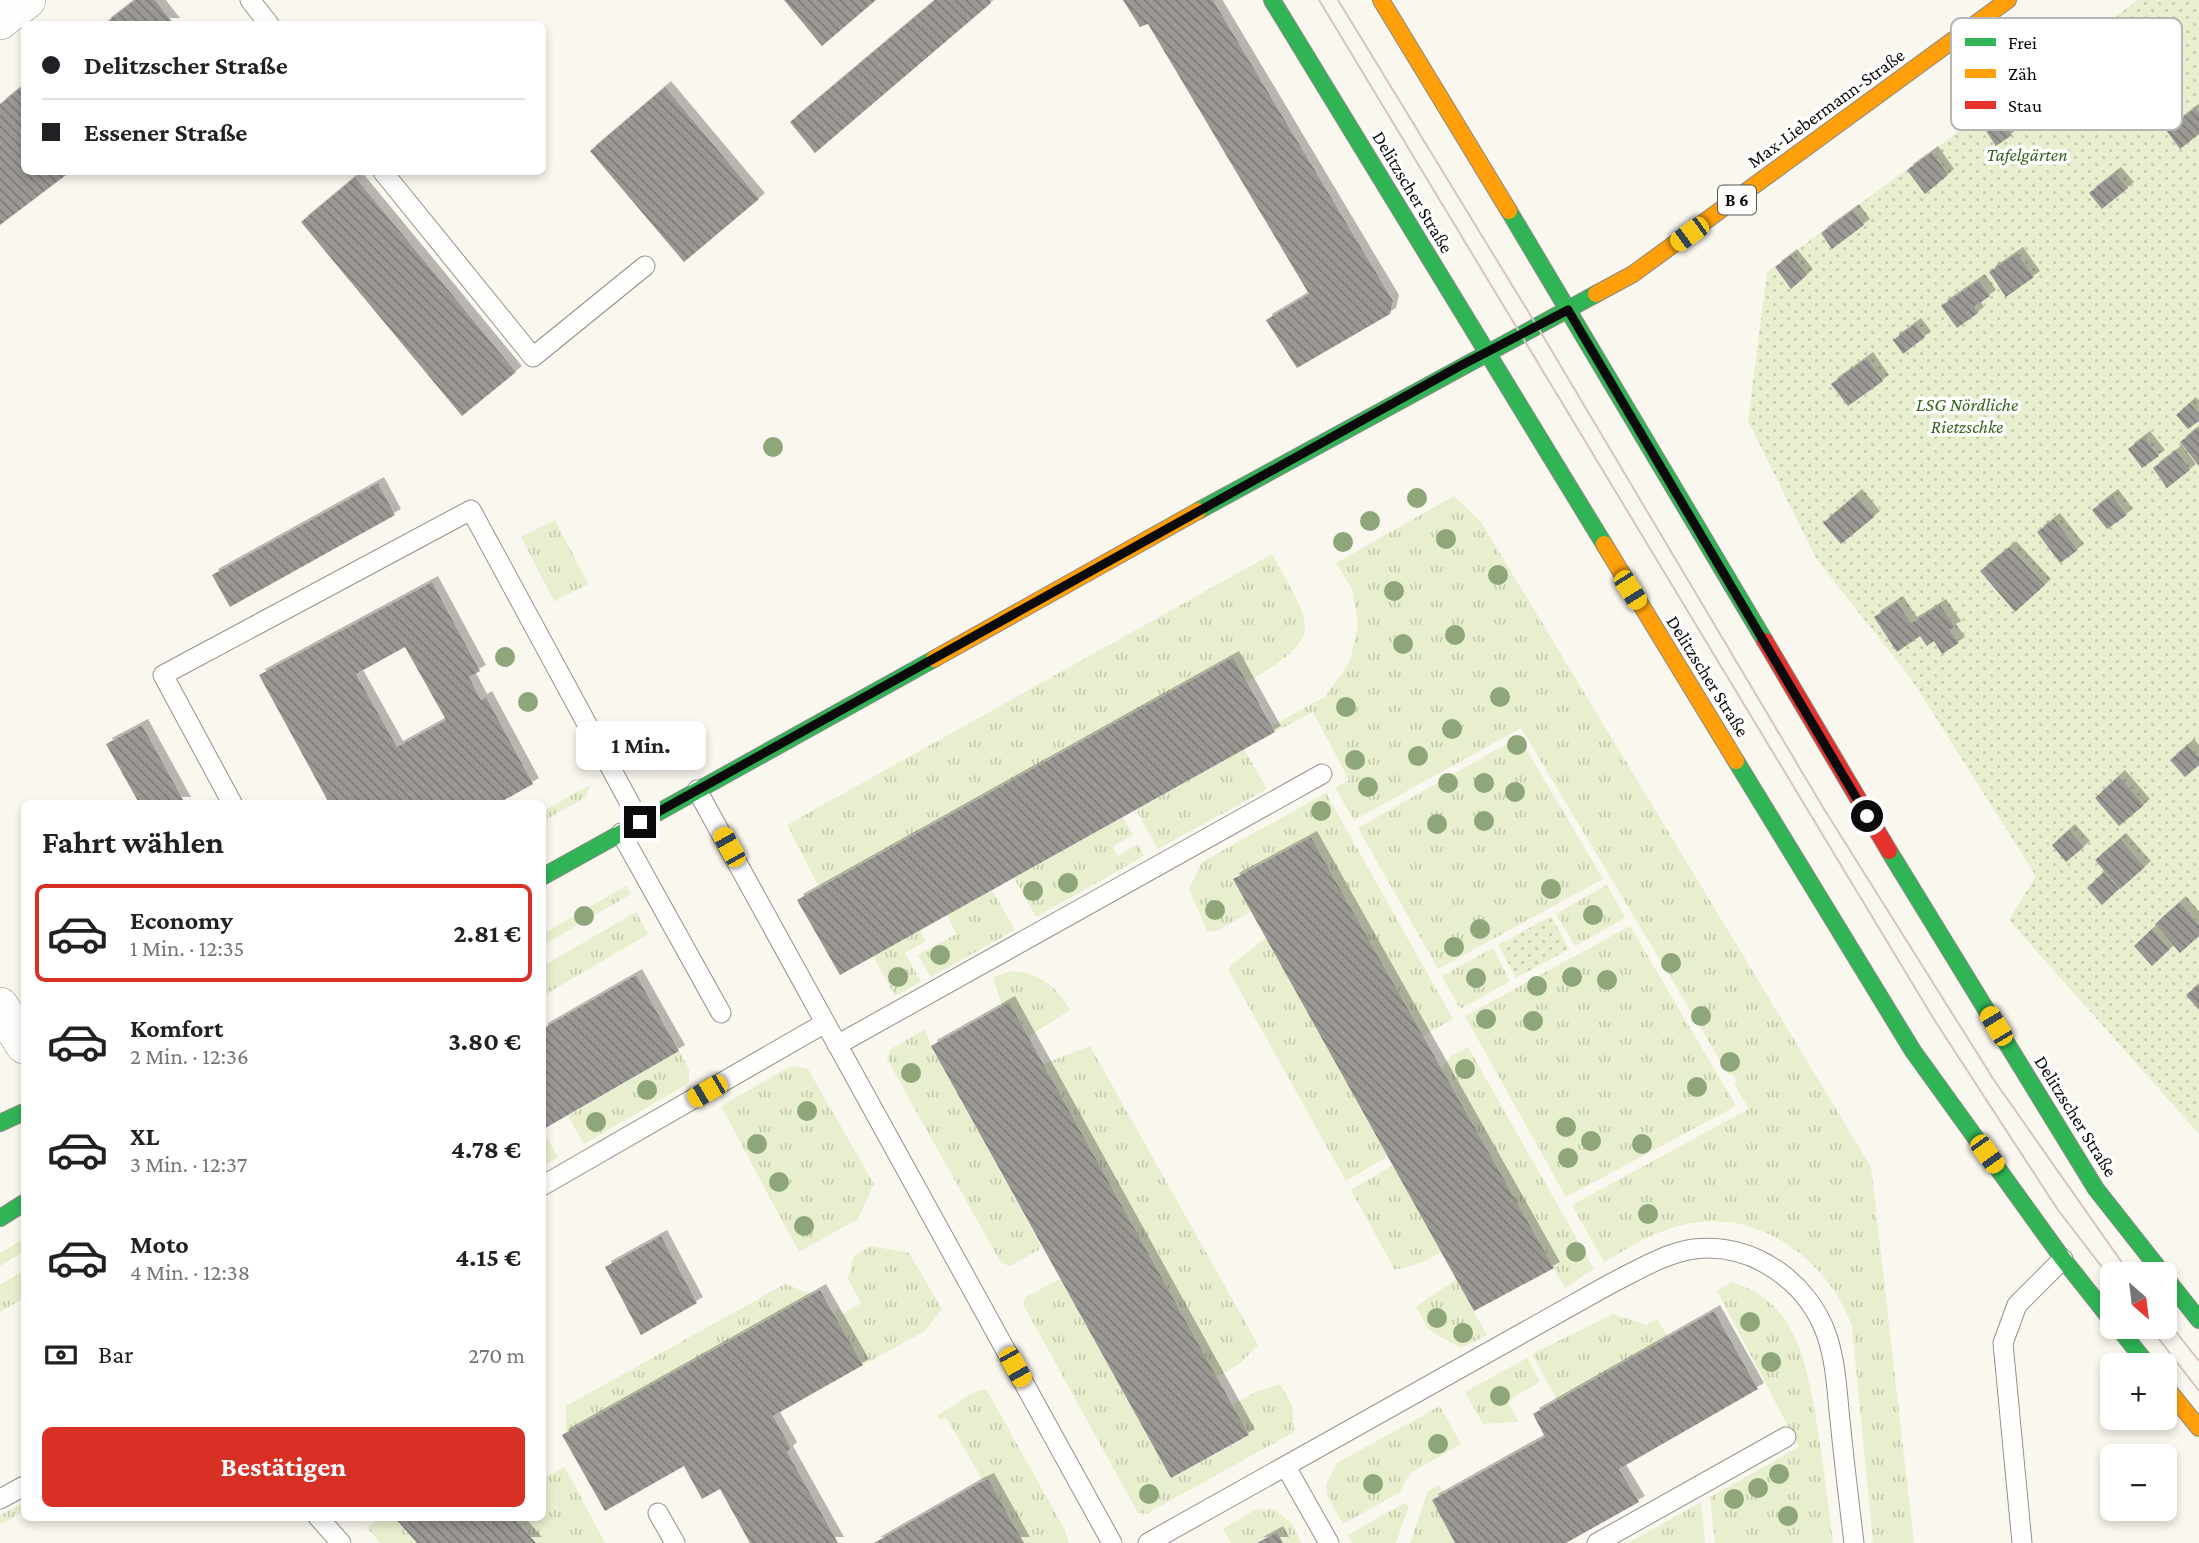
<!DOCTYPE html>
<html lang="de">
<head>
<meta charset="utf-8">
<style>
	:root { --surface:#fff; --page:#f6f6f6; --text:#202124; --muted:#757577; --line:#e0e0e0; --accent:#d93025 }
	body { margin:0; font-family:"Crimson Pro",serif; background:var(--page); color:var(--text); height:100vh; display:flex; flex-direction:column; font-size:26px; white-space:nowrap }
	* { box-sizing:border-box; margin:0 }
	p { font-size:23px; color:var(--muted) }
	.icon { flex:none; width:38px; height:38px; fill:none; stroke:currentColor; stroke-width:2; stroke-linecap:round; stroke-linejoin:round }
	.map { position:relative; flex:1; overflow:hidden }
	.sheet { position:absolute; left:21px; top:800px; width:525px; height:721px; display:flex; flex-direction:column; background:var(--surface); border-radius:10px; box-shadow:0 4px 10px #0003 }
	.sheet>* { flex:none }
	.banner { position:absolute; left:21px; top:21px; width:525px; height:154px; border-radius:10px; box-shadow:0 4px 10px #0003; display:grid; align-content:center; height:154px; padding:0 21px; background:var(--surface) }
	.needle { width:46px; rotate:152deg }
	.tools { position:absolute; left:2100px; top:1262px; display:grid; gap:14px }
	.tools a { display:grid; place-items:center; width:77px; height:77px; border-radius:10px; background:var(--surface); box-shadow:0 4px 10px #0003; font-size:35px }
	.end { position:absolute; width:32px; height:32px; margin:-16px; border:9px solid #0b0b0b; background:#fff; box-shadow:0 0 0 4px #fff }
	.from { border-radius:50% }
	.bubble { position:absolute; height:49px; border-radius:10px; background:var(--surface); box-shadow:0 4px 10px #0003; font-size:23px; font-weight:700; line-height:49px; text-align:center }
	.car { position:absolute; width:21px; height:42px; margin:-21px -10px; border-radius:9px; box-shadow:0 0 5px 2px #0007; background:linear-gradient(#f5c518 24%,#345 0 40%,#f5c518 0 76%,#345 0 86%,#f5c518 0) }
	.banner b { display:flex; align-items:center; gap:24px; height:66px; font-size:26px }
	.banner b+b { border-top:2px solid var(--line) }
	.banner i { width:18px; height:18px; background:var(--text) }
	ul { padding:0; list-style:none }
	li { display:flex; align-items:center; gap:21px; height:98px; margin:0 14px 10px; padding:0 7px; border:4px solid transparent; border-radius:10px }
	li div { flex:1 }
	li b { display:block; font-size:26px }
	li em { font-style:normal; font-weight:700 }
	li.current { border-color:var(--accent) }
	li>.icon { width:63px; height:63px; stroke-width:1.5 }
	h2 { padding:0 21px; font-size:32px; line-height:84px }
	.pay { display:flex; align-items:center; gap:18px; height:77px; padding:0 21px; font-size:26px }
	.pay p { margin-inline-start:auto }
	.primary-button { display:flex; gap:14px; margin-top:auto; padding:14px 21px }
	.primary-button a { flex:1; height:80px; border-radius:10px; background:var(--accent); color:#fff; font-size:28px; font-weight:700; line-height:80px; text-align:center }
	.map>svg:first-child { display:block }
</style>
</head>
<body>
<div class="map">
<svg width="2199" height="1543" viewBox="0 0 2199 1543">
	<defs>
		<pattern id="grass-tufts" width="24" height="20" patternUnits="userSpaceOnUse" patternTransform="scale(1.75)"><rect width="24" height="20" fill="#e7efce"/><path d="M3 7l-1-3M5 7V3M7 7l1-3M15 17l-1-3M17 17v-4M19 17l1-3" fill="none" stroke="#c5ccb0"/></pattern>
		<pattern id="garden-dots" width="8" height="8" patternUnits="userSpaceOnUse" patternTransform="scale(1.75)"><rect width="8" height="8" fill="#e7efce"/><path d="M2 2h.1M6 6h.1" fill="none" stroke="#c5ccb0" stroke-width="1.8" stroke-linecap="round"/></pattern>
		<pattern id="building-back-hatch" width="6" height="6" patternUnits="userSpaceOnUse" patternTransform="scale(1.75)"><rect width="6" height="6" fill="#9c9995"/><path d="M-1 5l2 2M0 0l6 6M5-1l2 2" fill="none" stroke="#7d7b78"/></pattern>
		<filter id="shadow"><feDropShadow dx="6" dy="-6" stdDeviation="0" flood-color="#0004"/></filter>
	</defs>
	<rect width="100%" height="100%" fill="#faf7ef"/>
	<!-- grass -->
	<path fill="url(#grass-tufts)" d="M1454 496 1481 522 1871 1167 1914 1543H1873L1852 1326C1827 1258 1757 1207 1682 1225 1653 1232 1629 1247 1604 1262L1572 1205 1749 1109 1734 1084 1737 1082 1732 1074 1729 1075 1521 728 1354 820 1335 788 1349 780 1313 712 1275 732 1272 726 1326 696 1350 661 1358 624 1352 589 1336 563Z
		M555 520 588 584 554 601 521 537Z
		M1272 554C1312 628 1328 635 1247 682L1233 657 819 887 787 825Z
		M1519 737 1603 879 1438 969 1358 828Z
		M1244 749 1267 789 1158 849 1136 810Z
		M590 785 586 797 543 821V811Z
		M1326 793 1453 1019 1423 1036 1311 837 1233 878 1252 911 1215 932 1207 931 1189 889 1202 862Z
		M1123 817 1133 835 1113 846 1117 856 1138 844 1144 856 1036 917 1014 878Z
		M1607 885 1625 918 1575 946 1556 914Z
		M626 886 631 894 543 945V934Z
		M992 890 1015 930 931 977 918 955 956 934 947 915Z
		M636 912 648 934 543 996V966Z
		M1630 926 1736 1106 1566 1197 1465 1016Z
		M920 930 926 941 905 953 921 982 895 996 873 956Z
		M1266 938 1388 1156 1346 1181 1229 971 1231 965Z
		M1493 948 1510 981 1460 1009 1442 976Z
		M1013 971C1041 974 1057 987 1070 1010L1028 1037 1009 1003 1002 1006 993 977Z
		M925 1029 931 1046 1042 1248 1010 1266 1001 1263 887 1059 891 1049Z
		M1090 1046 1258 1345 1239 1364 1216 1377 1043 1064Z
		M1468 1047 1594 1269 1565 1288 1441 1068 1453 1055Z
		M679 1051 689 1069V1083L584 1144 568 1116Z
		M791 1066 808 1069 874 1184 858 1219 799 1252 721 1106Z
		M543 1130 558 1157 543 1166H542Z
		M1393 1165 1441 1252 1423 1262 1395 1270 1351 1190Z
		M20 1241 24 1251 0 1266V1253Z
		M871 1246 909 1253 942 1309 925 1331 863 1365 833 1312 839 1309 842 1314 861 1303 848 1279 854 1256Z
		M24 1270V1298L0 1312V1285Z
		M1060 1279 1171 1478 1249 1436 1232 1405 1255 1392 1280 1384 1292 1405 1294 1432 1146 1514 1138 1513 1023 1304 1026 1297Z
		M1456 1279 1487 1335 1461 1348 1429 1330 1416 1307Z
		M1732 1282C1798 1302 1807 1366 1817 1425 1823 1464 1828 1503 1833 1543H1715L1710 1497 1799 1447 1717 1291Z
		M785 1284 812 1294 566 1433V1406Z
		M1613 1314 1646 1325 1657 1319 1668 1337 1557 1400 1532 1354Z
		M1527 1358 1540 1382 1507 1401 1519 1422 1483 1424 1465 1392Z
		M986 1389 1065 1530 1069 1543H1024L988 1479 983 1481 946 1417 940 1420 937 1416 974 1392Z
		M1440 1406 1461 1444 1411 1473 1399 1493 1343 1524 1328 1497 1326 1485 1337 1463Z
		M565 1467 605 1543H536L513 1517H542L543 1478Z
		M1439 1485 1443 1493 1432 1500 1455 1543H1410L1428 1491Z
		M1701 1502 1705 1543H1628Z
		M24 1503V1512L0 1524V1515Z
		M1404 1503 1409 1506 1396 1543H1352L1348 1535Z
		M1274 1509 1291 1523 1302 1543H1283L1277 1532 1257 1543H1231L1223 1529 1255 1510Z
		M379 1517H394L417 1543H381L367 1528Z"/>
	<!-- garden -->
	<path fill="url(#garden-dots)" d="M2138 0H2199V1134L2009 920 2036 876 1910 677 1817 560 1748 421 1767 272Z
		M1551 916 1569 949 1516 978 1498 945Z"/>
	<!-- building -->
	<path fill="url(#building-back-hatch)" fill-rule="evenodd" filter="url(#shadow)" d="M135 0H155L174 24H104Z
		M784 0H876L822 46Z
		M935 0H989L991 3 815 153 790 122Z
		M1123 0H1213L1393 301 1390 314 1297 368 1266 320 1309 294 1148 24 1140 27Z
		M24 85V172H70L0 225V104Z
		M665 87 759 199 684 262 590 151Z
		M1993 107 2012 135 1996 146 1978 119Z
		M2195 108 2199 113V134L2180 149 2166 130Z
		M1932 152 1948 175 1925 194 1907 170Z
		M2115 173 2128 188 2102 209 2089 193Z
		M355 177 516 372 462 416 301 222Z
		M1853 210 1864 225 1832 249 1821 233Z
		M2017 253 2034 277 2006 297 1989 272Z
		M1791 255 1807 275 1791 289 1775 267Z
		M1979 280 1990 296 1974 307 1978 313 1957 328 1941 306Z
		M1915 324 1925 337 1903 354 1893 340Z
		M1867 358 1883 381 1848 406 1831 384Z
		M2190 403 2199 414V421L2188 429 2176 415Z
		M2199 427V466L2180 442Z
		M2144 437 2159 456 2142 468 2128 449Z
		M2176 451 2190 470 2167 488 2153 468Z
		M378 483 395 515 230 607 212 575Z
		M1856 495 1874 517 1841 544 1823 523Z
		M2112 495 2127 515 2107 529 2092 510Z
		M2054 519 2078 550 2060 563 2037 532Z
		M2010 547 2045 585 2015 612 1980 571Z
		M432 582 480 671 469 677 481 700 486 697 533 784 499 803H329L259 675ZM405 647 446 720 397 747 356 674Z
		M1897 602 1911 623 1940 605 1955 627 1950 630 1959 643 1942 654 1934 641 1927 646 1920 636 1897 652 1874 617Z
		M1233 657 1275 732 840 975 797 900Z
		M142 725 185 803H139L106 744Z
		M2188 745 2199 758V765L2185 777 2170 760Z
		M2119 776 2144 805 2119 826 2095 798Z
		M2069 830 2084 847 2066 862 2052 845Z
		M1311 837 1554 1268 1474 1311 1233 879Z
		M2120 839 2145 867 2120 889 2095 860Z
		M2104 872 2119 889 2102 905 2087 888Z
		M2180 902 2199 925V936L2180 953 2155 924Z
		M2152 929 2170 949 2152 966 2134 946Z
		M636 975 679 1051 542 1130V1029Z
		M2199 984V1010L2186 995Z
		M1009 1002 1249 1435 1171 1478 931 1046Z
		M661 1236 697 1303 641 1335 605 1267Z
		M820 1290 863 1365 773 1416 791 1448 787 1452 838 1543H750L720 1489 702 1499 684 1466 605 1511 562 1435Z
		M1714 1311 1758 1389 1619 1469 1639 1502 1566 1543H1455L1432 1500 1545 1437 1533 1414Z
		M988 1479 1024 1543H874L977 1484Z
		M394 1517H513L536 1543H417Z
		M1277 1532 1283 1543H1257Z"/>
	<g fill="none" stroke-linecap="round" stroke-linejoin="round">
		<defs>
			<path id="lane" d="M250 0 269 24
				M383 172 533 357 645 266
				M697 790 1112 1543
				M232 803 163 675 471 510 640 822
				M621 833 721 1013
				M837 1045 1322 774
				M542 1186 825 1023
				M1286 1467 1329 1543
				M0 1499 24 1486
				M658 1513 675 1543
				M318 1517 341 1543
				M1148 1543 1610 1284C1636 1271 1665 1253 1694 1249 1752 1242 1808 1281 1827 1336 1836 1363 1837 1392 1840 1420 1844 1461 1849 1502 1854 1543
				M1597 1543 1786 1437
				M2022 1543 2003 1343 2017 1305 2063 1259"/>
			<path id="street" d="M0 21 27 0
				M0 1006 24 1045"/>
			<path id="fast" d="M1272 0 1604 544
				M1509 211 1765 641
				M1198 511 1596 294
				M1736 761 1913 1051 2063 1259 2112 1321
				M1889 851 2096 1189 2163 1274
				M542 877 934 659
				M0 1123 24 1112
				M0 1218 24 1203
				M2165 1277 2199 1320
				M2117 1326 2148 1365"/>
			<path id="slow" d="M1381 0 1509 211
				M1596 294 1633 274 2008 0
				M1604 544 1736 761
				M934 659 1198 511
				M2165 1386 2199 1428"/>
			<path id="jam" d="M1765 641 1889 851"/>
		</defs>
		<!-- lane casing -->
		<use href="#lane" stroke="#93918e" stroke-width="21"/>
		<!-- street casing -->
		<use href="#street" stroke="#93918e" stroke-width="38"/>
		<!-- fast casing -->
		<use href="#fast" stroke="#898884" stroke-width="18"/>
		<!-- slow casing -->
		<use href="#slow" stroke="#898884" stroke-width="18"/>
		<!-- jam casing -->
		<use href="#jam" stroke="#898884" stroke-width="18"/>
		<!-- lane -->
		<use href="#lane" stroke="#fefefd" stroke-width="19"/>
		<!-- street -->
		<use href="#street" stroke="#fefefd" stroke-width="37"/>
		<!-- fast -->
		<use href="#fast" stroke="#30b455" stroke-width="16"/>
		<!-- slow -->
		<use href="#slow" stroke="#ff9f0a" stroke-width="16"/>
		<!-- jam -->
		<use href="#jam" stroke="#e5322d" stroke-width="16"/>
		<!-- tram -->
		<path stroke="#d7c3c6" stroke-width="2" d="M1319 0 1935 1021 2058 1210 2112 1280
			M1338 0 1537 326 1824 809 1994 1080 2130 1274
			M2165 1318 2199 1361
			M2149 1326 2199 1391"/>
	</g>
	<!-- trees -->
	<g fill="#8ea67a">
		<circle cx="773" cy="447" r="10"/>
		<circle cx="1417" cy="498" r="10"/>
		<circle cx="1370" cy="521" r="10"/>
		<circle cx="1446" cy="539" r="10"/>
		<circle cx="1343" cy="542" r="10"/>
		<circle cx="1498" cy="575" r="10"/>
		<circle cx="1394" cy="591" r="10"/>
		<circle cx="1455" cy="635" r="10"/>
		<circle cx="1403" cy="644" r="10"/>
		<circle cx="505" cy="657" r="10"/>
		<circle cx="1500" cy="697" r="10"/>
		<circle cx="528" cy="702" r="10"/>
		<circle cx="1346" cy="707" r="10"/>
		<circle cx="1452" cy="729" r="10"/>
		<circle cx="1517" cy="745" r="10"/>
		<circle cx="1418" cy="756" r="10"/>
		<circle cx="1355" cy="760" r="10"/>
		<circle cx="1448" cy="783" r="10"/>
		<circle cx="1484" cy="783" r="10"/>
		<circle cx="1368" cy="787" r="10"/>
		<circle cx="1515" cy="792" r="10"/>
		<circle cx="1321" cy="811" r="10"/>
		<circle cx="1484" cy="821" r="10"/>
		<circle cx="1437" cy="824" r="10"/>
		<circle cx="1068" cy="883" r="10"/>
		<circle cx="1551" cy="889" r="10"/>
		<circle cx="1033" cy="891" r="10"/>
		<circle cx="1215" cy="910" r="10"/>
		<circle cx="1593" cy="915" r="10"/>
		<circle cx="584" cy="916" r="10"/>
		<circle cx="1480" cy="929" r="10"/>
		<circle cx="1454" cy="947" r="10"/>
		<circle cx="940" cy="955" r="10"/>
		<circle cx="1671" cy="963" r="10"/>
		<circle cx="898" cy="977" r="10"/>
		<circle cx="1572" cy="977" r="10"/>
		<circle cx="1476" cy="978" r="10"/>
		<circle cx="1607" cy="980" r="10"/>
		<circle cx="1537" cy="986" r="10"/>
		<circle cx="1701" cy="1016" r="10"/>
		<circle cx="1486" cy="1019" r="10"/>
		<circle cx="1533" cy="1021" r="10"/>
		<circle cx="1730" cy="1062" r="10"/>
		<circle cx="1465" cy="1069" r="10"/>
		<circle cx="911" cy="1073" r="10"/>
		<circle cx="1697" cy="1087" r="10"/>
		<circle cx="647" cy="1090" r="10"/>
		<circle cx="807" cy="1111" r="10"/>
		<circle cx="596" cy="1122" r="10"/>
		<circle cx="1566" cy="1127" r="10"/>
		<circle cx="1591" cy="1141" r="10"/>
		<circle cx="757" cy="1144" r="10"/>
		<circle cx="1642" cy="1144" r="10"/>
		<circle cx="1568" cy="1158" r="10"/>
		<circle cx="779" cy="1182" r="10"/>
		<circle cx="1648" cy="1214" r="10"/>
		<circle cx="804" cy="1226" r="10"/>
		<circle cx="1576" cy="1252" r="10"/>
		<circle cx="1437" cy="1318" r="10"/>
		<circle cx="1750" cy="1322" r="10"/>
		<circle cx="1463" cy="1333" r="10"/>
		<circle cx="1771" cy="1362" r="10"/>
		<circle cx="1500" cy="1396" r="10"/>
		<circle cx="1438" cy="1444" r="10"/>
		<circle cx="1779" cy="1474" r="10"/>
		<circle cx="1373" cy="1484" r="10"/>
		<circle cx="1758" cy="1488" r="10"/>
		<circle cx="1149" cy="1494" r="10"/>
		<circle cx="1734" cy="1499" r="10"/>
		<circle cx="1788" cy="1516" r="10"/>
	</g>
	<g fill="none" stroke-linecap="round" stroke-linejoin="round">
		<!-- route -->
		<path stroke="#0b0b0b" stroke-width="9" d="M640 822 1458 367 1568 310 1867 816"/>
	</g>
	<g text-anchor="middle" dominant-baseline="central" stroke-width="7" stroke-linejoin="round" paint-order="stroke">
		<!-- shield labels -->
		<rect fill="#fff" stroke="#545454" stroke-width="2" x="1718" y="185.5" width="38" height="29" rx="5"/>
		<g font-size="18" font-weight="bold" fill="#0b0b0b">
			<text x="1737" y="200">B 6</text>
		</g>
		<!-- street labels -->
		<g font-size="19" fill="#0b0b0b" stroke="#fff">
			<text transform="translate(1826 108) rotate(-36)">Max-Liebermann-Straße</text>
			<text transform="translate(1413 192) rotate(59)">Delitzscher Straße</text>
			<text transform="translate(1708 676) rotate(58)">Delitzscher Straße</text>
			<text transform="translate(2076 1116) rotate(58)">Delitzscher Straße</text>
		</g>
		<!-- park labels -->
		<g font-size="19" font-style="italic" fill="#35641b" stroke="#fff">
			<text x="2027" y="154">Tafelgärten</text>
			<text x="1967" y="404">LSG Nördliche<tspan x="1967" dy="22">Rietzschke</tspan></text>
		</g>
	</g>
	<!-- legend -->
	<rect x="1951" y="18" width="231" height="112" rx="10" fill="#fff" stroke="#b6b6b6" stroke-width="2"/>
	<rect x="1965" y="38" width="31" height="8" fill="#30b455"/>
	<rect x="1965" y="69" width="31" height="9" fill="#ff9f0a"/>
	<rect x="1965" y="101" width="31" height="8" fill="#e5322d"/>
	<g font-size="19" fill="#0b0b0b">
		<text x="2008" y="49">Frei</text>
		<text x="2008" y="80">Zäh</text>
		<text x="2008" y="112">Stau</text>
	</g>
</svg>
<div class="tools">
<a><svg class="needle" viewBox="-14 -14 28 28"><path d="M0-13l5 13h-10z" fill="#e53935"/><path d="M0 13l5-13h-10z" fill="#757577"/></svg></a>
<a>+</a>
<a>−</a>
</div>
<i class="end from" style="left:1867px;top:816px"></i>
<i class="end" style="left:640px;top:822px"></i>
<div class="bubble" style="left:576px;top:721px;width:130px">1 Min.</div>
<i class="car" style="left:1689px;top:234px;rotate:234deg"></i>
<i class="car" style="left:1630px;top:590px;rotate:148deg"></i>
<i class="car" style="left:729px;top:847px;rotate:331deg"></i>
<i class="car" style="left:1996px;top:1026px;rotate:329deg"></i>
<i class="car" style="left:707px;top:1091px;rotate:240deg"></i>
<i class="car" style="left:1987px;top:1154px;rotate:144deg"></i>
<i class="car" style="left:1015px;top:1367px;rotate:151deg"></i>
<div class="banner">
<b><i class="from"></i>Delitzscher Straße</b>
<b><i></i>Essener Straße</b>
</div>
<section class="sheet">
<h2>Fahrt wählen</h2>
<ul>
<li class="current"><svg class="icon" aria-label="car" viewBox="0 0 24 24"><path d="M5 17H2v-5l4-1 3-4h7l3 4 3 1v5h-3M9 17h6M6 11h13"/><circle cx="7" cy="17" r="2"/><circle cx="17" cy="17" r="2"/></svg><div><b>Economy</b><p>1 Min. · 12:35</p></div><em>2.81 €</em></li>
<li><svg class="icon" aria-label="car" viewBox="0 0 24 24"><path d="M5 17H2v-5l4-1 3-4h7l3 4 3 1v5h-3M9 17h6M6 11h13"/><circle cx="7" cy="17" r="2"/><circle cx="17" cy="17" r="2"/></svg><div><b>Komfort</b><p>2 Min. · 12:36</p></div><em>3.80 €</em></li>
<li><svg class="icon" aria-label="car" viewBox="0 0 24 24"><path d="M5 17H2v-5l4-1 3-4h7l3 4 3 1v5h-3M9 17h6M6 11h13"/><circle cx="7" cy="17" r="2"/><circle cx="17" cy="17" r="2"/></svg><div><b>XL</b><p>3 Min. · 12:37</p></div><em>4.78 €</em></li>
<li><svg class="icon" aria-label="car" viewBox="0 0 24 24"><path d="M5 17H2v-5l4-1 3-4h7l3 4 3 1v5h-3M9 17h6M6 11h13"/><circle cx="7" cy="17" r="2"/><circle cx="17" cy="17" r="2"/></svg><div><b>Moto</b><p>4 Min. · 12:38</p></div><em>4.15 €</em></li>
</ul>
<div class="pay"><svg class="icon" aria-label="cash" viewBox="0 0 24 24"><path d="M3 7h18v10H3z"/><circle cx="12" cy="12" r="2"/></svg>Bar<p>270 m</p></div>
<div class="primary-button"><a>Bestätigen</a></div>
</section>
</div>
</body>
</html>
